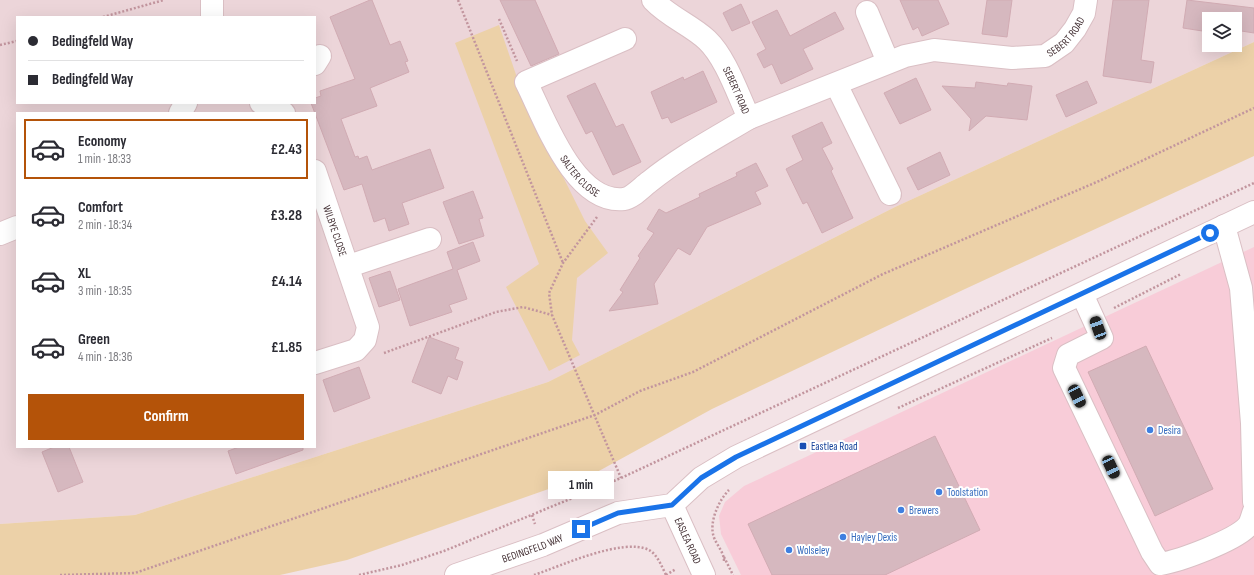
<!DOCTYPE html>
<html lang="en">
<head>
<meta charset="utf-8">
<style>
	:root { --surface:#fff; --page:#f7f7f7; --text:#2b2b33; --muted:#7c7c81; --line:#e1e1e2; --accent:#b45309 }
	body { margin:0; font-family:"Sofia Sans Condensed",sans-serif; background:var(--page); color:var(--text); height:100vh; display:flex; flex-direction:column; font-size:15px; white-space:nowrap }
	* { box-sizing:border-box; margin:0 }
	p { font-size:13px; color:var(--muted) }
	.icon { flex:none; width:22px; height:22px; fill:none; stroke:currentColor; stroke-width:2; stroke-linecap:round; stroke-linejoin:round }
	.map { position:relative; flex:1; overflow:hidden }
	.side { position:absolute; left:16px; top:112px; width:300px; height:336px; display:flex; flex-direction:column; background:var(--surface); border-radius:0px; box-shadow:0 4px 16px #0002 }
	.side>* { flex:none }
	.guide { position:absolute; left:16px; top:16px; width:300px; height:88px; border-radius:0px; box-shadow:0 4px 16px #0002; display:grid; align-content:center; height:88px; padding:0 12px; background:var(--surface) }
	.tools { position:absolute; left:1202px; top:12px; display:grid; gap:8px }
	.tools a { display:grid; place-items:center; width:40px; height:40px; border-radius:0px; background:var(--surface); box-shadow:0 4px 16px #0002; font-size:20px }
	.end { position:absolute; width:18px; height:18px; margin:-9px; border:5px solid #1a73e8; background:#fff; box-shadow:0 0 0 2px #fff }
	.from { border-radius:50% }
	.bubble { position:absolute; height:28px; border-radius:0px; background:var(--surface); box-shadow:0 4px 16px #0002; font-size:13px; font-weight:700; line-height:28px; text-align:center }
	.car { position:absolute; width:12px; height:24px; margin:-12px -6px; border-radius:5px; box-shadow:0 0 3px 1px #0007; background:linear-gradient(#222 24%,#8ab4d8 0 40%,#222 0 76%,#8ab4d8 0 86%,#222 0) }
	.guide b { display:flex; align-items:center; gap:14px; height:38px; font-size:15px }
	.guide b+b { border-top:1px solid var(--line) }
	.guide i { width:10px; height:10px; background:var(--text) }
	ul { padding:7px 0 0; list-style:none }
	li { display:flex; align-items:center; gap:12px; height:60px; margin:0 8px 6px; padding:0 4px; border:2px solid transparent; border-radius:0px }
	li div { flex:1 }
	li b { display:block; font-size:15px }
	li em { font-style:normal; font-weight:700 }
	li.on { border-color:var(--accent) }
	li>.icon { width:36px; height:36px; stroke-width:1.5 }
	.cta { display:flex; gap:8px; margin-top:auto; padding:8px 12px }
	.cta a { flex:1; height:46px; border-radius:0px; background:var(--accent); color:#fff; font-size:16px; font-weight:700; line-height:46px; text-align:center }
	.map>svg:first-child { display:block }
</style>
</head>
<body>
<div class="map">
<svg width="1254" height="575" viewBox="0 0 1254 575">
	<rect width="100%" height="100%" fill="#f3e3e6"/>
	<!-- residential -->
	<path fill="#ecd5d9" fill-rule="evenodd" d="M0 0H1254V42L895 207 548 382 135 515 0 524ZM17 17H315V103H17ZM1209 19H1235V45H1209ZM17 113H315V447H17Z"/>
	<!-- commercial -->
	<path fill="#f8ccd8" d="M1254 247V575H741L721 534 719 516 725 502 744 486Z"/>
	<!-- green -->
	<path fill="#ecd1a8" d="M499 25 524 98 585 221 608 253 577 278 572 340 580 355 549 371 506 287 539 264 455 43Z
		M1254 42V156L965 289 712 409 597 472 347 560 280 575H0V524L135 515 548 382 895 207Z"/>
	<!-- building -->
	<path fill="#d6b8bf" stroke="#d1abb3" d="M370 0H372L390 45 400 41 408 61 405 62 409 72 370 88 377 106 341 119 355 157 358 156 359 159 367 156 372 170 430 149 444 188 402 203 409 224 389 231 385 218 374 222 362 184 344 190 311 103H315V98L321 96 320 91 355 79 330 17Z
		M500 0H535L559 54 531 66Z
		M900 0H938L949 24 922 36 918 27 913 30Z
		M987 0H1012L1007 37 982 34Z
		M1113 0H1149L1141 60 1154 62 1151 83 1103 76Z
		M1187 0 1254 8V33L1235 30V19H1209V32L1183 28Z
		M741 4 750 23 732 31 723 13Z
		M777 10 790 36 835 12 844 29 803 49 813 69 781 84 772 64 764 68 757 54 766 49 752 22Z
		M703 71 717 102 671 123 668 117 662 119 651 92 683 77 684 80Z
		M916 78 931 110 900 124 884 93Z
		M1087 81 1097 103 1066 117 1056 95Z
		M976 82 1007 86 1008 83 1032 86 1027 120 986 116 969 131 971 119 942 86 975 88Z
		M595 83 616 127 623 124 641 162 613 175 592 131 586 134 567 96Z
		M822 122 832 143 822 148 833 169 831 171 853 218 822 233 807 202 803 204 786 169 803 160 792 136Z
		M940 152 950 175 918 190 907 168Z
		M756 163 768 186 755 192 761 204 707 227 690 255 678 248 654 284 658 304 609 311 623 292 620 290 640 258 638 256 654 233 647 229 659 209 666 213 700 197 699 194 737 176 736 173Z
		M473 191 483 218 479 219 484 236 459 244 443 202Z
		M473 242 480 261 457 270 467 299 449 305 452 312 410 326 398 289 453 269 447 252Z
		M390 271 400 300 379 307 369 278Z
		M429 337 459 348 455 359 463 362 457 380 448 376 441 394 412 382Z
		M1146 346 1213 489 1155 516 1088 372Z
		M359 367 370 398 334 412 323 380Z
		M935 436 980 530 885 575H772L748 524Z
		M54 447H69L83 482 58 492 42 452Z
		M239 447H303V450L236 474 228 451Z"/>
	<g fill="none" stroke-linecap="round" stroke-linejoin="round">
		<defs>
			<g id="minor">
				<path d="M212 0V17"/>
				<path id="s1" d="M653 0C669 17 691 25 707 40 726 58 738 95 749 118L905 56 934 50 1012 58 1045 56 1064 43 1075 29 1084 13 1086 0"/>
				<path d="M867 12 888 62"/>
				<path id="s2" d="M625 39 526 82C544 117 574 205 624 199 632 198 642 187 649 182 680 157 714 139 749 118"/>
				<path d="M315 64 320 56"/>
				<path d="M836 84 890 194"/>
				<path d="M261 103 284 113"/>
				<path d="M180 113 186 103"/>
				<path id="s3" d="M315 171 368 327 365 340 356 350 315 363"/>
				<path d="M1224 226 1241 288 1252 423 1254 502"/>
				<path d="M0 234 17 227"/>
				<path d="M349 266 430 239"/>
				<path d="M1082 294 1102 338 1068 355 1064 368 1152 552 1160 564C1180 561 1236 540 1248 526 1251 522 1252 516 1254 511"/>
				<path id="s4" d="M672 505 704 575"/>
				<path id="s5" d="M456 575 543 545 618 513 672 505 701 478 736 457 1254 212"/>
			</g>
		</defs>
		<!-- minor casing -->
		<use href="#minor" stroke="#dabfc4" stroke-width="24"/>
		<!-- path -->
		<path stroke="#c2959e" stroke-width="2.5" stroke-dasharray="2 2" stroke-linecap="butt" d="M458 0 563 263
			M103 17 164 0
			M499 19 517 61
			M0 45 17 41
			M597 217 563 263 549 293 552 315 621 478
			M1114 308 1181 274
			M384 353 496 312 523 307 552 315
			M898 408 1052 338
			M532 515 535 524
			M724 557 733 575
			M724 561C724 551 715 544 713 534 710 520 719 500 729 490
			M60 575 135 573 595 415 640 391 693 372 883 274 1099 181 1254 108
			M359 575 402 565 444 551 621 478 1254 183
			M534 575C561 566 623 537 649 550 657 554 662 567 666 575
			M666 575 676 569"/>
		<!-- minor -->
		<use href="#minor" stroke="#fff" stroke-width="22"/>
	</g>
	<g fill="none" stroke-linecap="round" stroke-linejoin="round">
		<!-- route -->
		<path stroke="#1a73e8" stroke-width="5" d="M581 529 618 513 672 505 701 478 736 457 1210 233"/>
	</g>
	<!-- markers -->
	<g fill="#3f7fe0" stroke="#fff" stroke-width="1.5">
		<circle cx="1150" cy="430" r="4"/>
		<circle cx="939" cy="492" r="4"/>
		<circle cx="901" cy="510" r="4"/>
		<circle cx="843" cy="537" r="4"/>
		<circle cx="789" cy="550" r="4"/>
	</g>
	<rect fill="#1a4fb4" stroke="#fff" stroke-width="1.5" x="799" y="442" width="8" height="8" rx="2"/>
	<g text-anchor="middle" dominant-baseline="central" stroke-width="4" stroke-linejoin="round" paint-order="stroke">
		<!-- street labels -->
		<g font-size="11" fill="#463337" stroke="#fff">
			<text stroke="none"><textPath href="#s1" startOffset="494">SEBERT ROAD</textPath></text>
			<text stroke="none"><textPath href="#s1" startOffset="126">SEBERT ROAD</textPath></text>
			<text stroke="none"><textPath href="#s2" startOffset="217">SALTER CLOSE</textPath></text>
			<text stroke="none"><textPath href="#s3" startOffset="63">WILBYE CLOSE</textPath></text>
			<text stroke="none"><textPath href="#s4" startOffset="39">EASLEA ROAD</textPath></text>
			<text stroke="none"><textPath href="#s5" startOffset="81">BEDINGFELD WAY</textPath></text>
		</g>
		<!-- shop labels -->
		<g font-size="11" fill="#366cbe" stroke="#fff" text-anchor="start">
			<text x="1158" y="430">Desira</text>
			<text x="947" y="492">Toolstation</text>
			<text x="909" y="510">Brewers</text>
			<text x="851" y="537">Hayley Dexis</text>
			<text x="797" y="550">Wolseley</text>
		</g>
		<!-- transit labels -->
		<g font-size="11" fill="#164399" stroke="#fff" text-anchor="start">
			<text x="811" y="446">Eastlea Road</text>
		</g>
	</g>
</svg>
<div class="tools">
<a><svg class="icon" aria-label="layers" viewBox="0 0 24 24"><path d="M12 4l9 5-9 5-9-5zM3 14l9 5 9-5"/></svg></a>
</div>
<i class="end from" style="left:1210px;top:233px"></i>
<i class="end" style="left:581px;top:529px"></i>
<div class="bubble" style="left:548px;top:471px;width:66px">1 min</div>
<i class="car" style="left:1098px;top:328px;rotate:340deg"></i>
<i class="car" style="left:1077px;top:396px;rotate:154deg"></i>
<i class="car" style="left:1111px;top:467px;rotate:155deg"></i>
<div class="guide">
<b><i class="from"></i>Bedingfeld Way</b>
<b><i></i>Bedingfeld Way</b>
</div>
<section class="side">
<ul>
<li class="on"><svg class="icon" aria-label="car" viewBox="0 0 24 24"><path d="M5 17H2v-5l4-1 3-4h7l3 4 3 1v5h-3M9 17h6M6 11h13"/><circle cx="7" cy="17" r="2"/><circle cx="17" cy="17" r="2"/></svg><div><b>Economy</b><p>1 min · 18:33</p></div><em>£2.43</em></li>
<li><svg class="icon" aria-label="car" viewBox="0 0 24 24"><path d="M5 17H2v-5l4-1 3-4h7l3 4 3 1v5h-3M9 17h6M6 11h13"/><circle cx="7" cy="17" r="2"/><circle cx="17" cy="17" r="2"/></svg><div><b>Comfort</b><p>2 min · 18:34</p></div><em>£3.28</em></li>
<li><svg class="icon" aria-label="car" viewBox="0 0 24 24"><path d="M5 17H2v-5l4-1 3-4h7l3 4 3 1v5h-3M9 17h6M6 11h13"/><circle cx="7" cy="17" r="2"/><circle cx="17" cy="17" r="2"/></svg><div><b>XL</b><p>3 min · 18:35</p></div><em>£4.14</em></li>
<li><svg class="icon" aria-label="car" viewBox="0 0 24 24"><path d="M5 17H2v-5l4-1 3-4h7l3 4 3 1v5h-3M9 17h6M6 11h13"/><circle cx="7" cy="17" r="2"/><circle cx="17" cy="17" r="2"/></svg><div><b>Green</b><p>4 min · 18:36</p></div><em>£1.85</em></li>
</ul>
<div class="cta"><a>Confirm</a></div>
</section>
</div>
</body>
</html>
